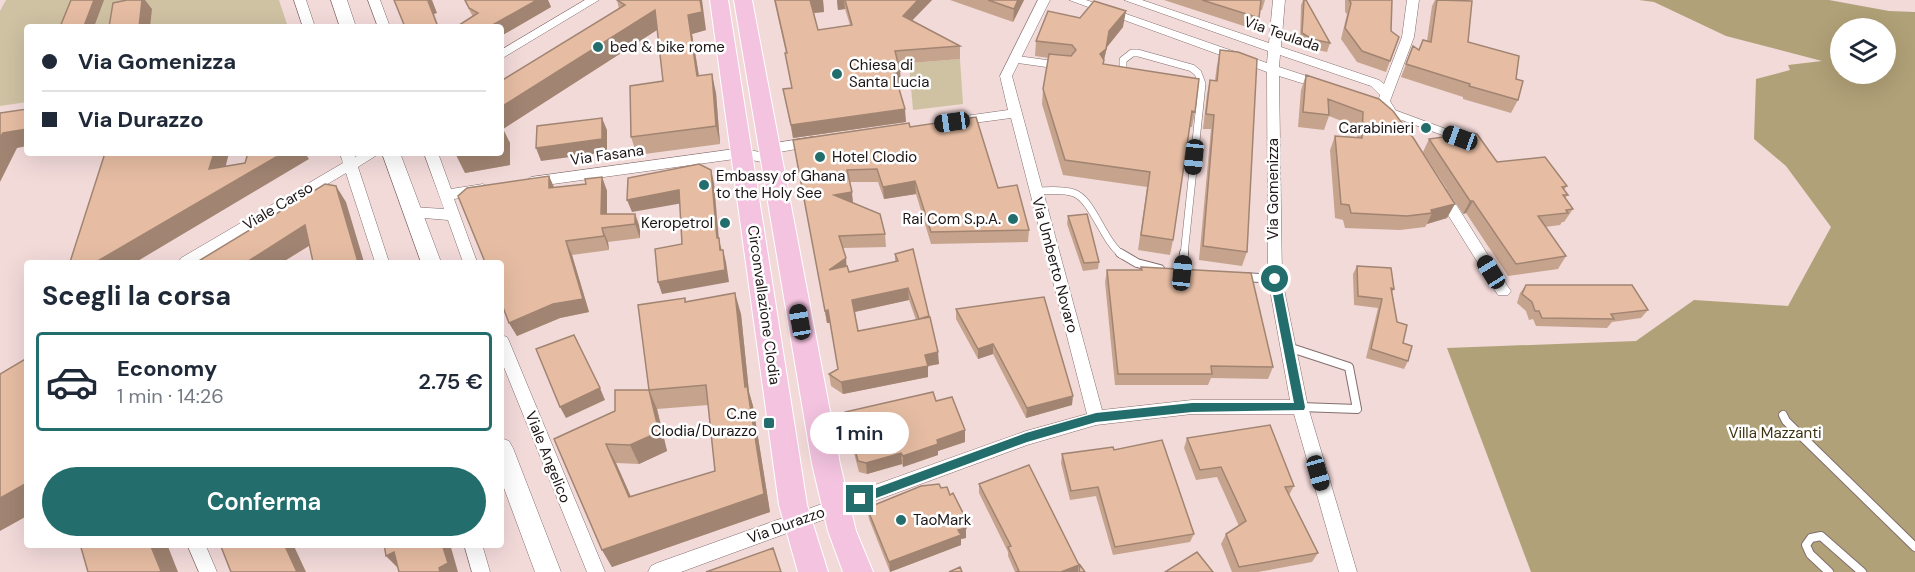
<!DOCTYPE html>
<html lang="it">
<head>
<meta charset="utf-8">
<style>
	:root { --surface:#fff; --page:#f2f2f3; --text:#1f2937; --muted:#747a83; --line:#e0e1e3; --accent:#236e6c }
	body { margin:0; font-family:"DM Sans",sans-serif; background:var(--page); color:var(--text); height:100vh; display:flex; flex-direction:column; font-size:22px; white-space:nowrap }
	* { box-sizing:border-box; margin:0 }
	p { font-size:20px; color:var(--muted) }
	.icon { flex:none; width:33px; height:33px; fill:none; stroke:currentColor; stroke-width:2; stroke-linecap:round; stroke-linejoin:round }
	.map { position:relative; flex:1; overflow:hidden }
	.sheet { position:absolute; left:24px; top:260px; width:480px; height:288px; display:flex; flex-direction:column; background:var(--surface); border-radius:6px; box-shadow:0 6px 24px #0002 }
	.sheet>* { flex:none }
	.top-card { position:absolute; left:24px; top:24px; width:480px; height:132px; border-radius:6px; box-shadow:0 6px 24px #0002; display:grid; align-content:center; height:132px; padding:0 18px; background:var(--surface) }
	.fabs { position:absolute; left:1830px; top:18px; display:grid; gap:12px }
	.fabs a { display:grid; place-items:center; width:66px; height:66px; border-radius:50%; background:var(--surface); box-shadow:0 6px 24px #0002; font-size:30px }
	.end { position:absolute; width:27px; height:27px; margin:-14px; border:8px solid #236e6c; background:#fff; box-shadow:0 0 0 3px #fff }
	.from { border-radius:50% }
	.bubble { position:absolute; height:42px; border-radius:21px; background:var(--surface); box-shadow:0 6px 24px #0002; font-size:20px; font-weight:600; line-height:42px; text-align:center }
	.car { position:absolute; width:18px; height:36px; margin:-18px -9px; border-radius:8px; box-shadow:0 0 4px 2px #0007; background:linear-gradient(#222 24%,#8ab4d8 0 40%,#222 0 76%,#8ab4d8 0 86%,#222 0) }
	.top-card b { display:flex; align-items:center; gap:21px; height:57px; font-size:22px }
	.top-card b+b { border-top:2px solid var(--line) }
	.top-card i { width:15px; height:15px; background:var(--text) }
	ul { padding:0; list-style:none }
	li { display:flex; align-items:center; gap:18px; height:99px; margin:0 12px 9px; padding:0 6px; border:3px solid transparent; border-radius:6px }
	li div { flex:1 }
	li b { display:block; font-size:22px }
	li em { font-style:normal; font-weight:600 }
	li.on { border-color:var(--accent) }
	li>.icon { width:54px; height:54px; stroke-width:1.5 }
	h2 { padding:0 18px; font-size:27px; line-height:72px }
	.cta { display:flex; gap:12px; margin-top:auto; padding:12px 18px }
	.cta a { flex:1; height:69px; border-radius:36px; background:var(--accent); color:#fff; font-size:24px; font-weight:600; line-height:69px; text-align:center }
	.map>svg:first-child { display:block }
</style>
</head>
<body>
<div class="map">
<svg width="1915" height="572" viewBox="0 0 1915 572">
	<rect width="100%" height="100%" fill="#f2dad9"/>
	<!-- green -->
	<path fill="#cfc2a3" d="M6 0H279L288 27H27V102L0 106V11Z
		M960 59 963 104 913 110 909 63Z"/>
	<!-- forest -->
	<path fill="#b1a178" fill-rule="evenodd" d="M1639 0H1829L1889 11 1915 12V572H1531L1447 348 1636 341 1694 300 1788 306 1831 227 1786 166 1754 139 1756 79 1790 70 1788 65 1822 61 1726 36 1654 2ZM1840 28H1886V74H1840Z"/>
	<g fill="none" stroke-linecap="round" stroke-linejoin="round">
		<defs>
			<path id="lane-far1" d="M1014 59 1057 65
				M1129 73 1123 69V60L1132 53H1138L1192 68 1198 73 1202 84 1184 255
				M1390 112 1463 139
				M1036 191C1048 191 1062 189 1074 193 1093 200 1102 239 1122 255"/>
			<path id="lane" d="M1120 253 1137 263 1160 269
				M1182 272 1184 253
				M1243 277 1275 279
				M1288 347 1349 367 1357 409 1300 407
				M1783 415 1786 421 1915 547
				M1829 572 1810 554 1806 545 1811 538 1821 536 1862 572"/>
			<path id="street" d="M294 0H306L315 27H303Z
				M368 0H380L390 27H378Z
				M585 0H599L501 59V50Z
				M1038 0H1050L1012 76 1102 410 1192 400H1290L1268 279 1267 72 1069 0H1086L1267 63 1268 51 1124 0H1142L1269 43 1273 0H1285L1281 47 1379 80 1384 84 1402 37 1407 0H1419L1414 37 1390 101 1402 121 1400 124H1390L1378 101 1380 95 1371 86 1280 55 1279 67 1328 83 1330 86 1324 90 1279 76 1282 279 1308 407 1357 572H1339L1294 414H1192L1096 425 1027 445 681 572H648L651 566 657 563 1026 431 1087 414 1011 118 958 125 951 121 958 117 1008 110 1000 76Z
				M813 137 820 142 818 145 769 154 762 149 769 144Z
				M742 148 776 156 778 159 771 164 742 158 531 187 524 182 531 177Z
				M340 153H354L355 157 362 153H380L358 167 389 262H375L346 173 197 262H179L181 258 343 163Z
				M424 153H438L451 189 483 184 490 189 483 194 454 199 477 262H463L448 220 412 217 405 212 412 207 444 209Z
				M1442 189 1447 190 1508 287 1511 291 1508 295H1498L1435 194Z
				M501 335 507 337 509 341 605 572H587L501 360Z
				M187 544H205L217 572H199Z
				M464 544H482L490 572H472Z"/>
			<path id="secondary" d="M331 0H347L356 27H340Z
				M382 153H400L441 262H421Z
				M501 438 509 441 513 448 561 572H535L501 480Z"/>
			<path id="primary" d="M710 0H728L807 505 828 572H798L779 505Z
				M734 0H752L840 464 856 531 873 572H843L828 531 812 464Z"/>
		</defs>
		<!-- lane-far1 casing -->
		<use href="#lane-far1" stroke="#846e6e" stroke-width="8"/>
		<!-- lane casing -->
		<use href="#lane" stroke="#846e6e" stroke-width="10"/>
		<!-- street casing -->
		<use href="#street" stroke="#846e6e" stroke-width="1"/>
		<!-- secondary casing -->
		<use href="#secondary" stroke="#846e6e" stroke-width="1"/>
		<!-- primary casing -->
		<use href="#primary" stroke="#fff" stroke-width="2"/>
		<!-- lane-far1 -->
		<use href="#lane-far1" stroke="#fff" stroke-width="7"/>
		<!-- lane -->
		<use href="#lane" stroke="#fff" stroke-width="8"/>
		<!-- street -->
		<use href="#street" fill="#fff" fill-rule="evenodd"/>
		<!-- secondary -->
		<use href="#secondary" fill="#fff" fill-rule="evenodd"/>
		<!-- primary -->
		<use href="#primary" fill="#f3c3df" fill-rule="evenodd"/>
	</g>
	<!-- wall -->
	<path fill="#c6a38c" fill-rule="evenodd" d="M464 0H548L551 7 501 36V27L473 17Z
		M617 0 706 30 692 34 699 76 716 93 720 144 637 155 631 137 663 81 657 30 503 129 510 143V165L465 173 501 81 619 9Z
		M774 0H823L824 12 814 13 818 30 850 25 845 9 838 10 837 0H932L912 20 960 46V59L898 64 900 71 901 85H898L906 122 793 138 783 89 792 88 785 53H786Z
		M950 0H1024L1013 22Z
		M1164 0H1265L1262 10H1260L1259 18 1256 30Z
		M1303 0H1306L1330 43 1327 52 1309 48 1300 42 1301 5Z
		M1345 0H1392L1391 31 1399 37 1386 72 1357 62 1341 39 1347 14 1345 12Z
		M1435 0H1469L1468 42 1516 79 1518 100 1511 113 1463 99V97L1401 77 1413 46 1418 50 1427 41 1432 6Z
		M1123 27 1107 47 1103 64 1195 112 1192 127H1189L1173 240 1170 255 1138 250 1147 187 1063 175 1042 104 1043 89 1049 58 1035 56 1036 41Z
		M1220 50 1247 252 1242 266 1199 260 1211 129H1203L1207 94 1210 80H1215L1217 65Z
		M1306 75 1379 99 1447 218 1427 224 1425 227 1400 230 1345 228 1343 220 1335 218 1330 150 1335 136 1357 137V127L1329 116 1324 130 1298 127 1301 90Z
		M910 127 998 188 1029 230 1028 242 931 244 916 194 884 199 878 182H850L853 203 885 234 886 247 843 248 846 266 849 272 895 262V254L929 316 939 364 928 366V377L843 394 831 386 829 374 838 369 830 323H827L793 140ZM909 300 916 320 858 331 855 312Z
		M1429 139 1567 186 1564 190 1568 195 1565 198 1573 209 1564 222H1562L1560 225 1545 227 1566 256 1558 269 1508 276 1466 213 1463 214 1423 152Z
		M549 176 554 187 586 184 602 177 607 191V214H635L640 228V238L608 242 609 250 572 255 589 312 560 318 517 336 509 323Z
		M1068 216 1099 262 1098 269 1083 271 1067 224Z
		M1357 266 1394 289 1392 292 1397 322 1408 361 1404 369 1366 358 1378 308 1354 305 1353 274Z
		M1141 267 1273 367 1268 379 1211 378 1208 385H1115L1105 282 1107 270H1141Z
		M1526 285 1648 310 1641 318 1612 322 1607 328 1536 326 1533 319 1529 320 1526 311 1517 303 1520 293Z
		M685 298 686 302 741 314 749 392 753 406 770 512 612 567 602 550 554 439 615 411 649 390ZM708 405 715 471 631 497 616 463 639 464 667 451 657 409Z
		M956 309 1072 405 1026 418 993 354 978 359 956 319Z
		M936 401 965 430V442L938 451V455L903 467 902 464 867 474 859 472 846 423 845 412Z
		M1187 438 1294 486 1289 495 1318 553 1312 562 1258 572H1232L1221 544 1226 534 1239 526 1217 477 1196 480 1184 448Z
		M1114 450 1194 534 1190 542 1113 555 1096 496 1070 500 1061 463 1062 454Z
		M979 484 1078 572H1015L1008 556V552L979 493Z
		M867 508 964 524 966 538 961 539V545L890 572 869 519Z"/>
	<!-- shaded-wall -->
	<path fill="#a18472" d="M94 0H104L94 27H78Z
		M142 0H145L152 9 150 27H139Z
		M432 0 437 13 434 14 439 27 428 1Z
		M537 0H548L551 7 501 36V27H489Z
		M700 0H702L706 30 692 34 702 95 697 76 688 15Z
		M810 0H823L824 12 812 13Z
		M837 0H844L845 9 838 10Z
		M918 0H932L904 29 903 16Z
		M1018 0H1024L1013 22 1014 9Z
		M655 10 660 28 503 129 510 143V165L465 173 456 155 466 153H501V107Z
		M1126 11 1123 27 1107 47 1103 64 1100 54 1109 31Z
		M900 71 901 85 895 86 894 72Z
		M712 74 716 93 720 144 716 126Z
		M905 109 906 122 793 138 791 125Z
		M602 118 607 130V152L541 161 536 148Z
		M27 129V146L17 148 0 182V138L3 133Z
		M214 153H229L221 185 209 169Z
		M283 153H305L309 159 136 262H96Z
		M711 170 714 183 719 240 722 251 723 263 717 238Z
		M549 176 555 190 549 188Z
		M602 177 607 191V228L601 214Z
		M915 181 916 194 884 199 883 187Z
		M336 186 346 202 364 262H358Z
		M679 190 683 203 632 212 627 200Z
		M852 192 853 204 834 195Z
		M1470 201H1473L1466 213 1463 214Z
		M1455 204 1447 218 1427 224 1432 213 1431 210Z
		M635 214 640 228V238L635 224Z
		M305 225 317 241 283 262H247Z
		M602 228 608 242 609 250 604 236Z
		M566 241 572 255 589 312 560 318 517 336 509 323Z
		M723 250 726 262 729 282 662 294 658 282Z
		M846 258 847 271 829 270Z
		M908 288 909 300 854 312 852 300Z
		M735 293 741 314 749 392 753 406 770 512 612 567 602 550 764 494 745 387Z
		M828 310 830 323H827L825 311Z
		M993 344V354L978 359V349Z
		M938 352 939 364 928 366V377L843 394 841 382 925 355Z
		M600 388 605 400 566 418 560 407Z
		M649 390 657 409 667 451 639 464 630 445Z
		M1073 396 1072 405 1026 418 1027 408Z
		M965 430V442L938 451V455L903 467V456L937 440Z
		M606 444 616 463 639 515 629 497Z
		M901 453 902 464 867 474 866 463Z
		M27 483V516L0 531V498Z
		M964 515V526L960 516Z
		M966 528V538L961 539V545L890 572 889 562 958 530Z
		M150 544H167L178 572H158Z
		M284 544H293L306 572H297Z
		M442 544H450L458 572H440L439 568Z
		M394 552 399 569 386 556Z
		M1079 565 1078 572H1061Z"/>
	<!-- building -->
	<path fill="#e6bda3" stroke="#a18472" stroke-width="1.5" fill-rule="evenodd" d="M71 0H94L84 26 60 27Z
		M127 0H142L139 27H109L113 3Z
		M394 0H431L428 1 438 27H405Z
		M465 0H537L489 27H456L478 13 469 8Z
		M617 0H700L702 12 688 15 697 76 712 74 716 126 631 137 630 86 663 81 655 10 501 107V81L625 5Z
		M775 0H811H810L818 30 852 25 845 0H918L903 16 960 46 895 51 900 71 894 72 905 109 791 125 783 89 792 88 785 53H787Z
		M988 0H1018L1014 9Z
		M1202 0H1261L1259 18Z
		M1304 0H1306L1330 43 1312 39 1302 33Z
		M1349 0H1392L1391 31 1399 37 1390 61 1362 51 1345 28 1351 3Z
		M1437 0 1472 1 1468 42 1519 56 1516 79 1523 81 1518 100 1469 86 1470 84 1406 64 1413 46 1419 50 1423 40 1431 42Z
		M1094 1 1126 11 1109 31 1106 49 1100 54 1104 60 1103 64 1199 79 1195 112 1192 111 1173 240 1141 235 1150 172 1065 160 1043 89 1049 54 1071 56 1076 50 1072 45 1036 41 1048 11 1080 18Z
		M1220 50 1238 52 1257 59 1247 252 1203 246 1214 115 1206 114 1210 80 1217 81Z
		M1306 75 1379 99 1393 111 1414 139 1455 204 1431 210 1432 213 1407 216 1351 213 1349 205 1341 204 1335 136 1362 138 1363 112 1328 99 1329 115 1303 112Z
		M27 109V129L3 133 0 138V113Z
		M976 117 998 188 1017 185 1029 230 931 232 915 181 883 187 877 169 847 170 852 192 834 195 880 214 885 234 839 236 846 258 829 270 847 266 849 272 898 261 895 254 913 249 929 316 919 319 908 288 852 300 858 331 930 317 938 352 925 355 928 366 841 382 829 374 838 369 828 310 825 311 793 140 909 123 910 127Z
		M602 118V139L536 148 537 126Z
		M501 125H502L501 147Z
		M1472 133 1477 134 1497 162 1545 157 1567 186 1562 187 1568 195H1563L1573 209 1566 210 1568 213 1538 216 1566 256 1516 264 1473 201H1470L1429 139Z
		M105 153H214L209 169 245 163 248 153H283L96 262H70Z
		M699 164 711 170 717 238H719L720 250H723L725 270 658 282 655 249 682 244 679 190 627 200 628 178Z
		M549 176V188L586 184 585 179 602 177 601 214H635V224L602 228 604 236 566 241 583 299 553 304 509 323 501 302V262H485L458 196 467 188Z
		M325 184 336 186 358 262H313L305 225 247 262H197Z
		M1087 214 1099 262 1084 263 1068 216Z
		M1357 266 1391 268 1394 289 1391 288 1397 322 1407 325 1403 343 1412 346 1408 361 1371 349 1382 299 1358 296Z
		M1141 267 1251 273 1273 367 1211 366 1212 374H1118L1107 270H1142Z
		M1526 285H1632L1648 310 1611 314 1614 319 1542 318 1539 311H1535L1532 302 1522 294Z
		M735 293 745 387 747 386 764 494 602 550 554 439 615 411V390H649L638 305 685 298V302ZM706 385 715 471 629 497 606 444 630 445 659 432 649 390Z
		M1044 297 1073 396 1027 408 993 344 978 349 956 309Z
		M574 335 600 388 560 407 536 349Z
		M27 358V483L0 498V374Z
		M933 392 936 401 952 397 965 430 937 440 938 444 903 456 901 453 866 463 858 461 845 412Z
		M1270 425 1294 486 1285 487 1318 553 1239 567 1226 534 1246 521 1221 467 1200 470 1187 438Z
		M1162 440 1194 534 1115 547 1098 487 1071 491 1062 454 1113 447 1114 450Z
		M1029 465 1079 565 1061 572H1016L1019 571 1008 547 1011 546 979 484Z
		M939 484 941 488 947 487 950 495 953 493 964 515 960 516 966 528 958 530 961 535 889 562 867 508 921 486Z
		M80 544H150L161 571 158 572H88Z
		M220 544H284L297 572H231Z
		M384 544H442L448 563 439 568 440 572H399L394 552 386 556Z
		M773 548 781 572H706Z
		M1197 552 1213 572H1165Z
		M1080 565 1085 572H1079Z
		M960 567 962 572H949Z"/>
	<!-- route -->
	<path fill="#236e6c" d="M1275 275 1280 279 1305 407 1304 410 1192 412 1096 422 1027 442 860 504 856 502V495L860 494 1026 433 1096 413 1192 403H1294L1270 279Z"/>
	<!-- markers -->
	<g fill="#236e6c" stroke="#fff" stroke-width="2">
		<circle cx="598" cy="47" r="6"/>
		<circle cx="837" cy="74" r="6"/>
		<circle cx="1426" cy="128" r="6"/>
		<circle cx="820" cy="157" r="6"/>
		<circle cx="704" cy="185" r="6"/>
		<circle cx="1013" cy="219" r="6"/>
		<circle cx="725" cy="223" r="6"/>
		<rect x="763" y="417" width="12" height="12" rx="3"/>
		<circle cx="901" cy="520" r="6"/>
	</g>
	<g text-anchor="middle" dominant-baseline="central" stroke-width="5" stroke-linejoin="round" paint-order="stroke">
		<!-- street labels -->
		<g font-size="15" fill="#1e1616" stroke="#fff">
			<text transform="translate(1282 34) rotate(19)">Via Teulada</text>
			<text transform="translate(607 155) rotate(-8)">Via Fasana</text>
			<text transform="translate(1273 189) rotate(-90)">Via Gomenizza</text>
			<text transform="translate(278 206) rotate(-31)">Viale Carso</text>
			<text transform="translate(1055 265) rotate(75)">Via Umberto Novaro</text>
			<text transform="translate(764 305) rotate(82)">Circonvallazione Clodia</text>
			<text transform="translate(548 457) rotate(68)">Viale Angelico</text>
			<text transform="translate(786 525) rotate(-20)">Via Durazzo</text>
		</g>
		<!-- poi labels -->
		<g font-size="15" fill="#1e1616" stroke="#fff" text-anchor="start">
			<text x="610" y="47">bed &amp; bike rome</text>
			<text x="849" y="65">Chiesa di<tspan x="849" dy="17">Santa Lucia</tspan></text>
			<text x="1414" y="128" text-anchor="end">Carabinieri</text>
			<text x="832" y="157">Hotel Clodio</text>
			<text x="716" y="176">Embassy of Ghana<tspan x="716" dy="17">to the Holy See</tspan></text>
			<text x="1001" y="219" text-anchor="end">Rai Com S.p.A.</text>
			<text x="713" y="223" text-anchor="end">Keropetrol</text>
			<text x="757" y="414" text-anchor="end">C.ne<tspan x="757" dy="17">Clodia/Durazzo</tspan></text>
			<text x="913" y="520">TaoMark</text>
		</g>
		<!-- park labels -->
		<g font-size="15" fill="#3f3310" stroke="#fff">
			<text x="1775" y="433">Villa Mazzanti</text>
		</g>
	</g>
</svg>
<div class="fabs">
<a><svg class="icon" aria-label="layers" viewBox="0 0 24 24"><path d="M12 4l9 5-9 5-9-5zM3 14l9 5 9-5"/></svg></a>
</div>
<i class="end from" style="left:1275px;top:279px"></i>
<i class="end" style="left:860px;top:499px"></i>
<div class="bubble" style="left:810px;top:412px;width:99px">1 min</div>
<i class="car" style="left:952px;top:122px;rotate:262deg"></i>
<i class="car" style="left:1460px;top:138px;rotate:290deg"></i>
<i class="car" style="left:1194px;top:157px;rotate:186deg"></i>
<i class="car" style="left:1491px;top:272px;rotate:328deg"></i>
<i class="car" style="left:1182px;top:273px;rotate:6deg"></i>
<i class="car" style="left:800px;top:322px;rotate:350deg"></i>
<i class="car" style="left:1318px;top:473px;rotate:164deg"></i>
<div class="top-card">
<b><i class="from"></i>Via Gomenizza</b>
<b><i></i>Via Durazzo</b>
</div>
<section class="sheet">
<h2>Scegli la corsa</h2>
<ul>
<li class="on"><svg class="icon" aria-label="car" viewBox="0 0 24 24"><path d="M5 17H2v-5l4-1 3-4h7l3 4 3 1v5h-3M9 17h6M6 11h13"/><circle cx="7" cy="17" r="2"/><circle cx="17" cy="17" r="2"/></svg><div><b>Economy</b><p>1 min · 14:26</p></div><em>2.75 €</em></li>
</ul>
<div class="cta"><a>Conferma</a></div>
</section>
</div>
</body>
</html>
